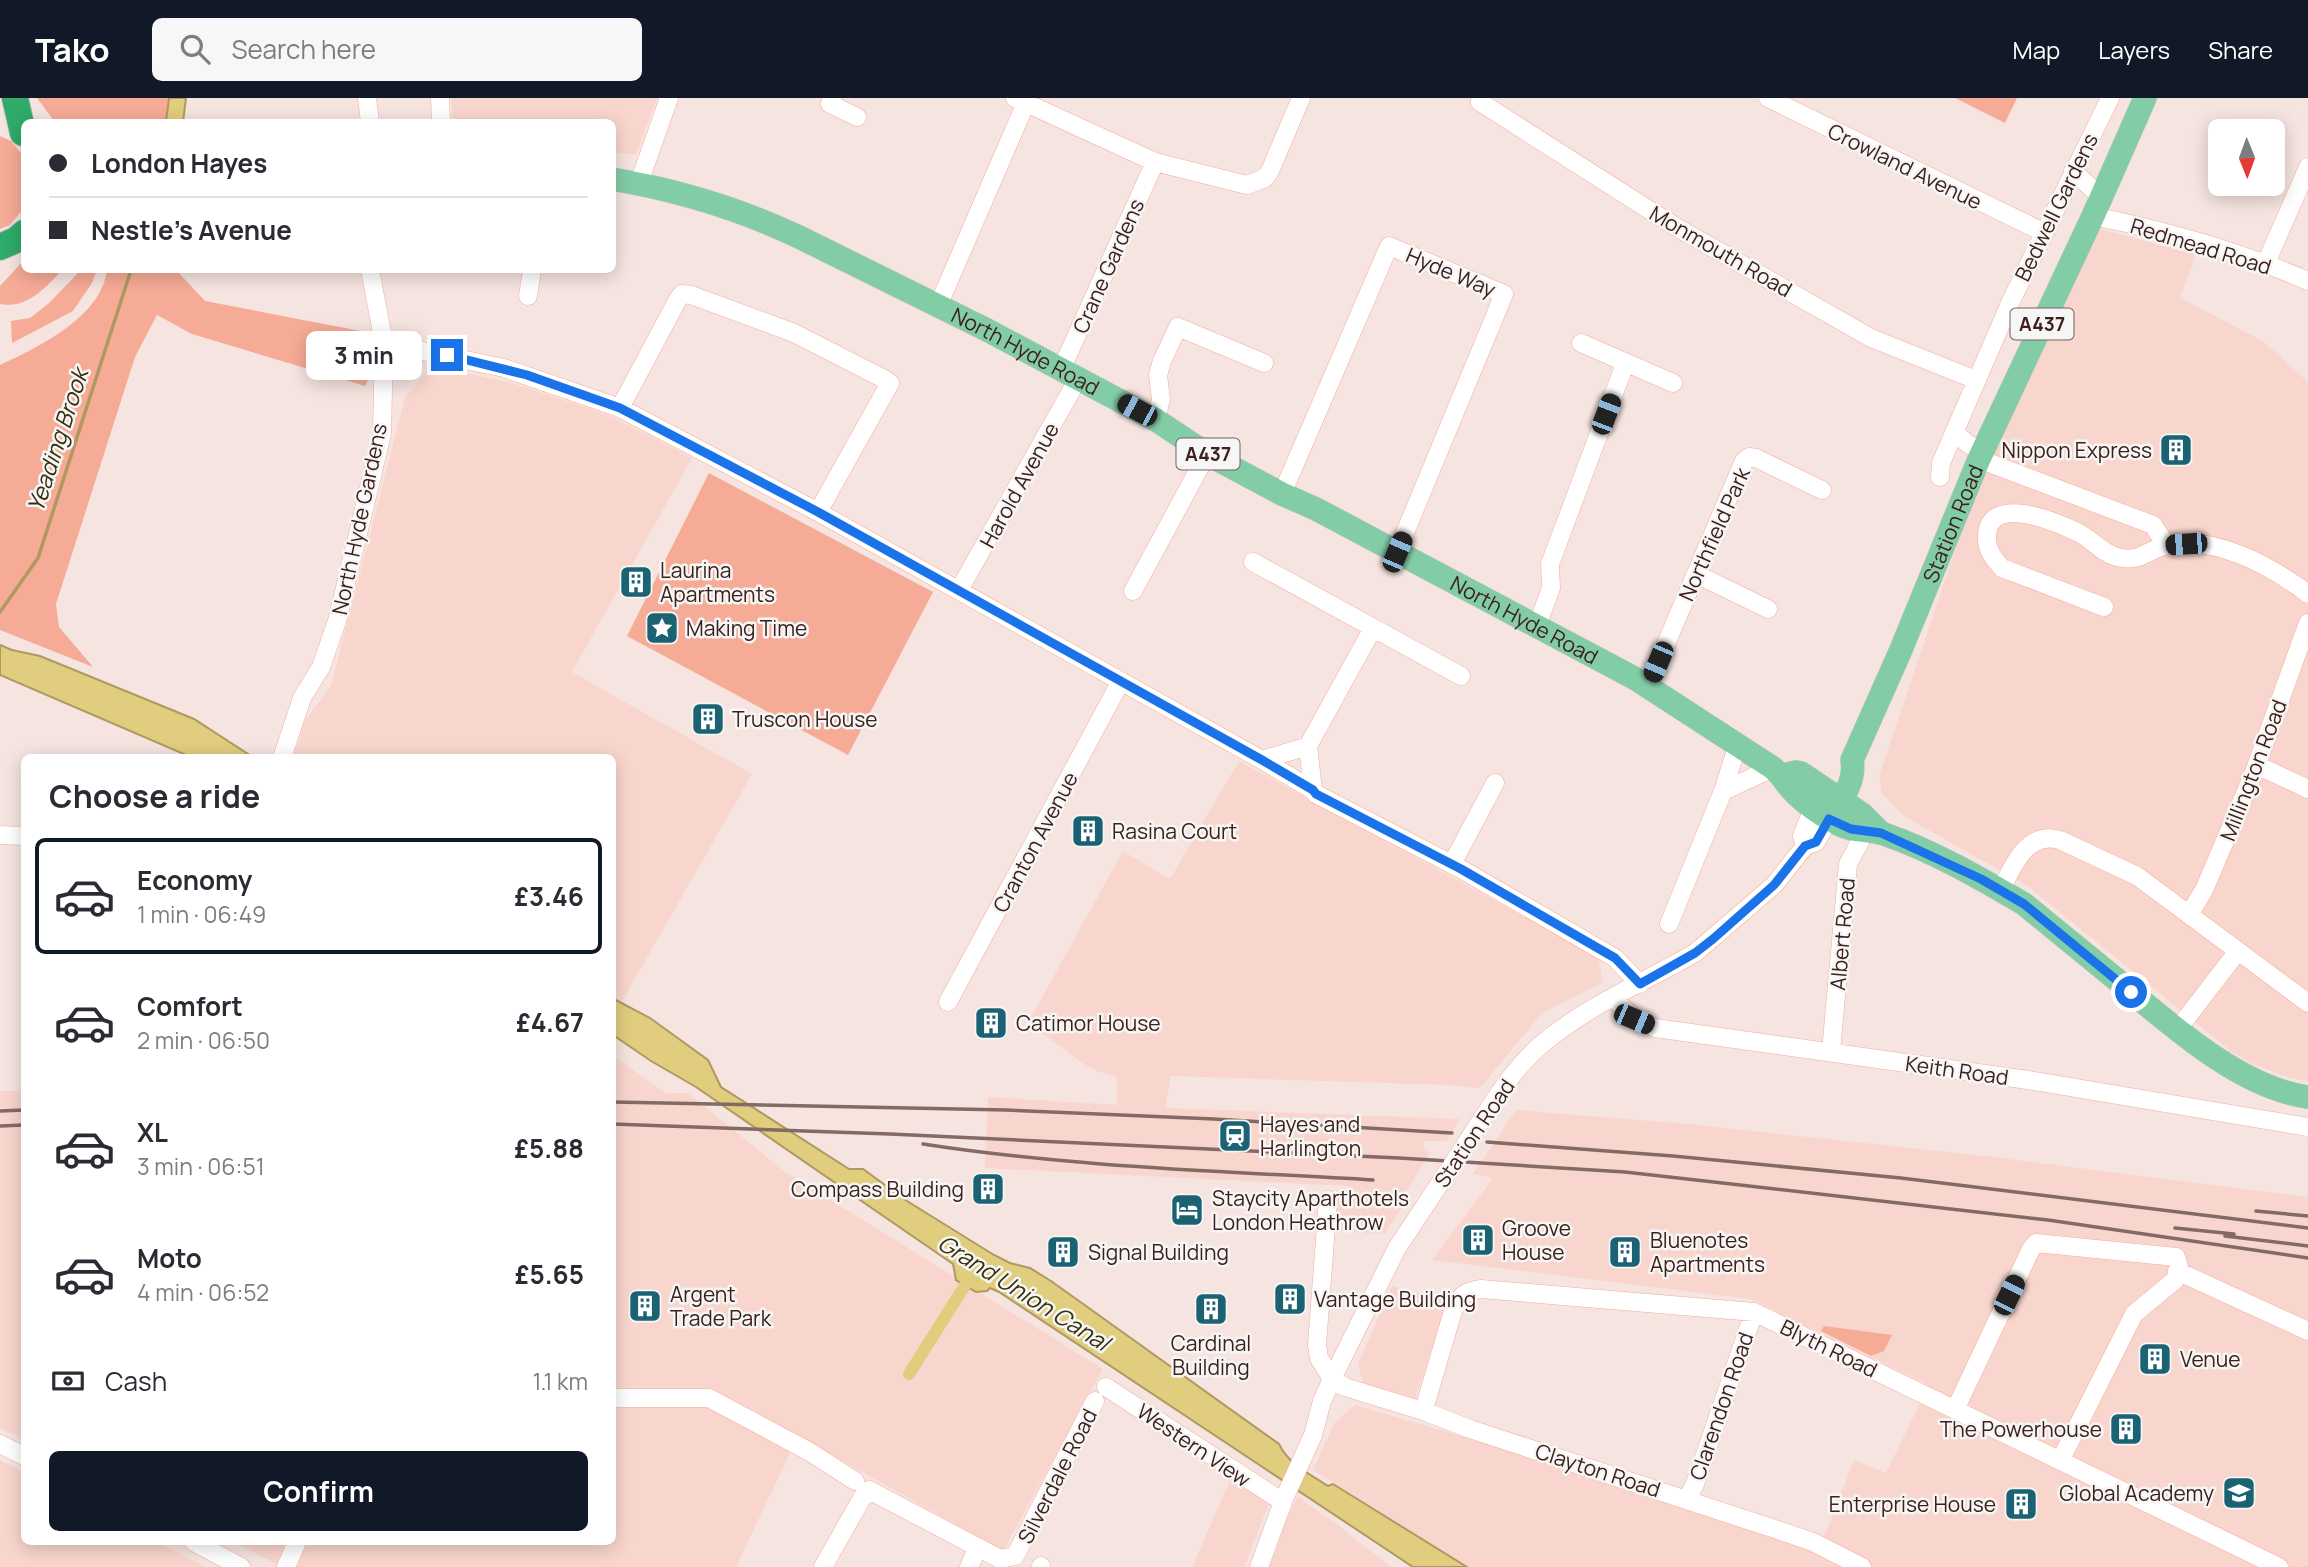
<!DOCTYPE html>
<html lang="en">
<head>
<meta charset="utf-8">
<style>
	:root { --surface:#fff; --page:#f7f7f7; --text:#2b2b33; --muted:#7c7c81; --line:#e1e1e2; --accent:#111827 }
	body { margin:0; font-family:Manrope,sans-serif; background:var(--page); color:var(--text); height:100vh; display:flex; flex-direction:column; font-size:26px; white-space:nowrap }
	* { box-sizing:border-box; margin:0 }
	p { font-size:23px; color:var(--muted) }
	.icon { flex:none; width:38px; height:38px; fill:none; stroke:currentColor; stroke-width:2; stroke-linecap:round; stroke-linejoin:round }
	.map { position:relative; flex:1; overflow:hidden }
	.drawer { position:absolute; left:21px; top:656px; width:595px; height:791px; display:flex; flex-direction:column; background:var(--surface); border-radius:10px; box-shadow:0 4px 18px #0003 }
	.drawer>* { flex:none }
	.hud { position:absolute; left:21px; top:21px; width:595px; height:154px; border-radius:10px; box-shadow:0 4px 18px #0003; display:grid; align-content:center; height:154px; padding:0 28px; background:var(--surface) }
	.needle { width:46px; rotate:179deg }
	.controls { position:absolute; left:2208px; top:21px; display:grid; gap:14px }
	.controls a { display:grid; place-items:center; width:77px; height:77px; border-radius:10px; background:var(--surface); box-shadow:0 4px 18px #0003; font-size:35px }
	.end { position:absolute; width:32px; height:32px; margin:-16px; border:9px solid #1a73e8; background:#fff; box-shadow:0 0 0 4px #fff }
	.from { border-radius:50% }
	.bubble { position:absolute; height:49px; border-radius:10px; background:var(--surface); box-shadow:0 4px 18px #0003; font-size:23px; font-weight:700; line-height:49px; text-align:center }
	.car { position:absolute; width:21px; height:42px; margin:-21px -10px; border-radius:9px; box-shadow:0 0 5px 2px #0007; background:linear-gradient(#222 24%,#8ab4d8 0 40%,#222 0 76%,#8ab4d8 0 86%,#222 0) }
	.hud b { display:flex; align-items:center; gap:24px; height:66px; font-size:26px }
	.hud b+b { border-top:2px solid var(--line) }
	.hud i { width:18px; height:18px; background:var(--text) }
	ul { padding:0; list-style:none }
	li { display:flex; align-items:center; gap:21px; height:116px; margin:0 14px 10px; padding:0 14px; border:4px solid transparent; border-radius:10px }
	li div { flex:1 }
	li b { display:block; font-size:26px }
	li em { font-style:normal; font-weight:700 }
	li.selected { border-color:var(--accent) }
	li>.icon { width:63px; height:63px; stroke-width:1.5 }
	h2 { padding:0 28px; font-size:32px; line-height:84px }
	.pay { display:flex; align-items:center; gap:18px; height:77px; padding:0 28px; font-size:26px }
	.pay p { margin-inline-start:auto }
	.cta { display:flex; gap:14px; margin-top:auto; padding:14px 28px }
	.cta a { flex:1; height:80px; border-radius:10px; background:var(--accent); color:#fff; font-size:28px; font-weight:700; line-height:80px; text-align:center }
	header { display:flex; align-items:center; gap:42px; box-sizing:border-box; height:98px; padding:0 35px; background:var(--accent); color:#fff }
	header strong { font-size:33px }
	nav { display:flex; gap:38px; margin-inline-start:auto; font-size:24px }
	.search { width:490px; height:63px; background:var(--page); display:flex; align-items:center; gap:18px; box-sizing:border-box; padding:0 24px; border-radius:10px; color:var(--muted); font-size:26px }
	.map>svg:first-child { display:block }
</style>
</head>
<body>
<header>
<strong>Tako</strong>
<div class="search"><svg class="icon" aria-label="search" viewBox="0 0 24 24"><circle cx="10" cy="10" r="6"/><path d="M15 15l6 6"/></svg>Search here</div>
<nav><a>Map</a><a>Layers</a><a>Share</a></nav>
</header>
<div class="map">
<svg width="2308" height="1469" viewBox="0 0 2308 1469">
	<rect width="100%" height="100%" fill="#f5e4e0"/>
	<!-- built -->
	<path fill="#f9d6cd" d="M451 0H657L636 57 613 54 612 24H453Z
		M2096 130 2196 156 2180 200 2263 243 2308 284V983L2291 980 2257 968 2232 954 2029 789 1902 717 1882 695 1879 678 1982 373Z
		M431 268 512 285 608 317 692 360 572 574 752 676 621 905 612 900V660H293L305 623 331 588 405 300Z
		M1239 663 1598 859 1603 884 1542 915 1480 990 1450 987 1171 978 1165 1010 1460 1021 1446 1043H1424V1050L1430 1055 1400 1103 1405 1104 1385 1136 1330 1133 1332 1100H1344V1096L1348 1095 1349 1088 985 1070 988 999 1117 1007V979L1099 974 1084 966 1028 925 1123 753 1170 781Z
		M613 958 666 995H688L784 1073 1103 1271 1003 1453 798 1338 736 1469H282L234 1444H612Z
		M0 993H24V1341L0 1330Z
		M1516 1012 1688 1026 1993 1059 2308 1099V1469H1467L1313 1372 1335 1324 1355 1307 1771 1429 1816 1452 1830 1425 1854 1362 1886 1375 1929 1287 1751 1201 1432 1162 1493 1080 1473 1076Z
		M1392 1188 1448 1203 1415 1301 1363 1285 1358 1266Z
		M0 1362 24 1375V1444H157L206 1469H0Z
		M1231 1380 1269 1405 1244 1469H1192Z
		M1298 1399 1339 1428 1391 1469H1269L1288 1418Z"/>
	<!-- green -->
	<path fill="#f6ab96" d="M37 0H169L166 24H55Z
		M1955 0H2017L2005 25Z
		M0 38 11 43 24 59V110L10 127 0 131Z
		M24 162V172H62C45 190 28 211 0 206V188Z
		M81 172H97L92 185 73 213 12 245 11 223 30 220 48 206Z
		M107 172H176L205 203 371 235 374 271 365 288 192 236 157 217 135 259 56 506 59 529 93 569 0 532V267C39 249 101 219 107 172Z
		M709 375 933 494 848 657 627 538Z
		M1824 1228 1892 1237 1884 1253 1871 1258 1821 1233Z"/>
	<!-- water -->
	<path fill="#e1cd7e" stroke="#b09960" stroke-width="2" d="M169 0H186L183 24H166Z
		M0 547 12 552 40 558 194 621 254 660H193L0 577Z
		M612 900 650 920 708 962 721 989 849 1071H863L907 1103 994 1157 1010 1165 1030 1170 1051 1183 1279 1346C1289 1367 1310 1376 1328 1388L1333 1386 1467 1469H1413L999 1194 990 1190 987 1193 976 1194 956 1182 953 1166 696 989 651 963 613 937Z"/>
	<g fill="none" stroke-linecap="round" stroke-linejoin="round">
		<!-- stream -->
		<path stroke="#b09960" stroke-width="3.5" d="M0 514 38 460 131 172"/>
		<!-- canal -->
		<path stroke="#e1cd7e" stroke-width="12" d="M909 1276 974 1173"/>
		<defs>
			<path id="minor" d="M367 0 370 24
				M440 0 441 24
				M832 0 830 6 857 19
				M1015 0 1155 64 1247 87 1265 80 1270 73 1301 0
				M1481 0 1480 4 1676 129 1871 240 1976 282
				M1768 0 2043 134
				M2073 73 2101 99
				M639 85 669 0
				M2093 118C2167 133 2239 153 2308 183
				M2266 165 2308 69
				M528 198 532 172
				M938 208 1028 0
				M384 245 504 270 620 310 818 414 1262 662 1313 692 1316 696 1461 771 1615 860 1640 886
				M1581 245 1673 285
				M1061 272 1155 64
				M620 310 678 201 682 196 691 197 794 235 884 281 890 285 818 414
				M1156 322 1161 301 1158 277 1162 263 1178 229 1264 265
				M1955 335 1968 346 1983 354
				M1979 361 2153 427 2166 447
				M1940 379 1941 365 2011 203 2110 0
				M1282 396 1389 148 1504 196 1397 454
				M1253 464 1461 578
				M1696 476 1768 511
				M959 492 1078 281
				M1133 493 1207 356
				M2104 509 2002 470C1994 461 1986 452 1987 438 1989 395 2056 424 2077 434 2091 440 2101 455 2117 459 2140 465 2147 452 2167 447 2215 437 2271 468 2308 496
				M1537 528 1551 490 1550 466 1625 266
				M1648 588 1744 363 1749 359 1756 360 1822 392
				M282 660 302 600 321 569 337 523 382 336 384 245 370 172
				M1262 662 1308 648
				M2257 667 2308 691
				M1313 692 1308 648 1373 530
				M1723 693 1773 670
				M0 737 24 738
				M1805 748 1802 738 1813 710
				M1452 766 1495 685
				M2001 792C2013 768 2027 732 2060 742L2137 778 2308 905
				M2190 815 2204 792 2253 677 2308 525
				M1669 826 1723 693 1738 646
				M1615 900C1626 916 1637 922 1655 930L2028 982 2308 1029
				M948 904 1121 583
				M2178 931 2238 853
				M1831 953 1848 766 1870 725
				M1482 1021C1500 994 1517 967 1542 946 1587 908 1644 884 1695 855L1774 787 1805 748 1816 744 1829 721
				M1328 1102 1317 1247 1319 1260 1332 1281 1345 1289 1426 1314 1470 1331 1775 1431 1813 1444 1862 1469
				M2177 1173 2308 1233
				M1106 1289 1283 1404
				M612 1300H709L810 1354 855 1383
				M1955 1312 2031 1151 2036 1145 2176 1159 2179 1169 2175 1182 2134 1216 2060 1363
				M1426 1314 1425 1308 1453 1213C1460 1198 1464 1193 1481 1191L1754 1214 2279 1469
				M0 1346 24 1358
				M1687 1401 1695 1386 1754 1214
				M194 1444 241 1469
				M286 1469 297 1444
				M823 1469 866 1393 869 1392 1000 1461 1015 1458 1095 1303
				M969 1469 978 1449
				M1041 1469V1468
				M1259 1469 1284 1401 1313 1337 1322 1303 1332 1281 1397 1150 1452 1067"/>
			<g id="major">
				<path id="s1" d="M612 81C677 92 740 111 799 139L987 232 1156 322 1207 356 1282 396 1316 411 1636 581 1773 670C1780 676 1782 679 1787 686 1799 702 1820 716 1838 726 1852 734 1870 731 1884 736 1933 753 1980 780 2024 806 2053 830 2082 853 2111 877 2164 921 2238 990 2308 999"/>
				<path d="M1783 677 1796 674 1801 675 1862 716 1881 735"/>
				<path id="s2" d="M1829 721C1841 703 1856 684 1852 662L1900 554 1979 361 2093 118 2145 0"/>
			</g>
			<path id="highway" d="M15 0 23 35
				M0 149 16 142 24 135"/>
		</defs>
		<!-- minor casing -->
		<use href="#minor" stroke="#f7ac98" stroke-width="19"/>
		<!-- major casing -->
		<use href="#major" stroke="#cdc5c3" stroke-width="24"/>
		<!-- highway casing -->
		<use href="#highway" stroke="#cdc5c3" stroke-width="28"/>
		<!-- minor -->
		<use href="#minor" stroke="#fff" stroke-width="18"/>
		<!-- major -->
		<use href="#major" stroke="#83cda6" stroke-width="23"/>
		<!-- highway -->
		<use href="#highway" stroke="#30ab6a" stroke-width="26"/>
		<!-- rail -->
		<path stroke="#836a65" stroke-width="3.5" d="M612 1004 1006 1012 1214 1021 1452 1035
			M0 1013 24 1012
			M612 1026 890 1036 1399 1060 1625 1074 2048 1122 2308 1160
			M0 1028 24 1027
			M1487 1044 1673 1058 1901 1080 2308 1130
			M923 1046C1072 1069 1222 1073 1373 1082
			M2256 1113 2308 1118
			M2175 1130 2234 1136
			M2225 1138 2308 1148"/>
		<defs>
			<path id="minor-bridge" d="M1452 1067 1482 1021"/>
		</defs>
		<!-- minor-bridge casing -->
		<use href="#minor-bridge" stroke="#f7ac98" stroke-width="19" stroke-linecap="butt"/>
		<!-- minor-bridge -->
		<use href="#minor-bridge" stroke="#fff" stroke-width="18"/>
	</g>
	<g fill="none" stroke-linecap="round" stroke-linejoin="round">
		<!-- route -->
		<path stroke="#1a73e8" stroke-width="9" d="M447 257 527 277 620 310 818 414 1262 662 1313 692 1316 696 1461 771 1615 860 1640 886 1695 855 1713 841 1774 787 1805 748 1816 744 1829 721 1851 731 1881 735 1981 781 2024 806 2131 894"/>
	</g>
	<!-- icons -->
	<defs>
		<symbol id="building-square" viewBox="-11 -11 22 22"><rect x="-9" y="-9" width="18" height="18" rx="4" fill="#1b6272" stroke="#f6f6f6"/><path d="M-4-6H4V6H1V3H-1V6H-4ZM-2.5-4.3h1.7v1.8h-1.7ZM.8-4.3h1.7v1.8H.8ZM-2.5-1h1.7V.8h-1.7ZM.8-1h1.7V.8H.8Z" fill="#fff"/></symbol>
		<symbol id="sight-square" viewBox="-11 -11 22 22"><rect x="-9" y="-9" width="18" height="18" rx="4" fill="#1b6272" stroke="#f6f6f6"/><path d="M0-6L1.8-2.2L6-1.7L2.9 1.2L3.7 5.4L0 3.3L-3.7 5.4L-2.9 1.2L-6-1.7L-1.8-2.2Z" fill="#fff"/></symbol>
		<symbol id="station-square" viewBox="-11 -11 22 22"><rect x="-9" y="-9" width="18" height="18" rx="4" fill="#1b6272" stroke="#f6f6f6"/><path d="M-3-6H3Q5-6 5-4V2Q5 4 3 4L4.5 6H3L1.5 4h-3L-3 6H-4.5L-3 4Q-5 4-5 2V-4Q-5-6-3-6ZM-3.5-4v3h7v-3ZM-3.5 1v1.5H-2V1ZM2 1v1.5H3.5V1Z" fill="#fff"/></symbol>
		<symbol id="hotel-square" viewBox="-11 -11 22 22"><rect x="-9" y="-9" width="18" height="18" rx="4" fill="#1b6272" stroke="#f6f6f6"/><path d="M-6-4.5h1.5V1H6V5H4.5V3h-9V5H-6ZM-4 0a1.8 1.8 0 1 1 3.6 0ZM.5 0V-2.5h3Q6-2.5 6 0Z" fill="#fff"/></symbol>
		<symbol id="school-square" viewBox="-11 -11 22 22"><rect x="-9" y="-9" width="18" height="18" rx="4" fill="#1b6272" stroke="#f6f6f6"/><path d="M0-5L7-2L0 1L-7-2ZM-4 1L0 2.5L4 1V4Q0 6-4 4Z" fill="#fff"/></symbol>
	</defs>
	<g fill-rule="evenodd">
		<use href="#building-square" x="2157" y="333" width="38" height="38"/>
		<use href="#building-square" x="617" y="465" width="38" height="38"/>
		<use href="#sight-square" x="643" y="511" width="38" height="38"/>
		<use href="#building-square" x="689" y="602" width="38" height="38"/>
		<use href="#building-square" x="1069" y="714" width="38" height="38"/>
		<use href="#building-square" x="972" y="906" width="38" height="38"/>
		<use href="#station-square" x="1216" y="1019" width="38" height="38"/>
		<use href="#building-square" x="969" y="1072" width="38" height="38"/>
		<use href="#hotel-square" x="1168" y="1093" width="38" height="38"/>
		<use href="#building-square" x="1459" y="1123" width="38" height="38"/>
		<use href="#building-square" x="1044" y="1135" width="38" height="38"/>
		<use href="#building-square" x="1606" y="1135" width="38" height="38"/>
		<use href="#building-square" x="1271" y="1182" width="38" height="38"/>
		<use href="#building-square" x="626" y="1189" width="38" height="38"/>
		<use href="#building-square" x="1192" y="1192" width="38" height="38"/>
		<use href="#building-square" x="2136" y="1242" width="38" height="38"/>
		<use href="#building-square" x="2107" y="1312" width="38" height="38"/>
		<use href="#school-square" x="2220" y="1376" width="38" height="38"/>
		<use href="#building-square" x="2002" y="1387" width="38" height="38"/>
	</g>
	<g text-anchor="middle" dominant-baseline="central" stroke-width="5" stroke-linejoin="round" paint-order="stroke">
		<!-- shield labels -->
		<g fill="#f6f6f6" stroke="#74605b" stroke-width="2">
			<rect x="2010.5" y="210.5" width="63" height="31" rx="5"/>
			<rect x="1176.5" y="340.5" width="63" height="31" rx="5"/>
		</g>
		<g font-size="19" font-weight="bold" fill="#3d2019">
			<text x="2042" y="226">A437</text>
			<text x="1208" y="356">A437</text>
		</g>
		<!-- street labels -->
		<g font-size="21" fill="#3d2019" stroke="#f6f6f6">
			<text transform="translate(1905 68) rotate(26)">Crowland Avenue</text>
			<text transform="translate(2056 109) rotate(-64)">Bedwell Gardens</text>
			<text transform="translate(2201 148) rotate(17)">Redmead Road</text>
			<text transform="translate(1721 153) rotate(30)">Monmouth Road</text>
			<text transform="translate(1108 168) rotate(-66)">Crane Gardens</text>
			<text transform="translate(1451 174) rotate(23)">Hyde Way</text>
			<text stroke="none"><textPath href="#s1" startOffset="450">North Hyde Road</textPath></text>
			<text transform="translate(1019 387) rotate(-61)">Harold Avenue</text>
			<text transform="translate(359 421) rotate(-78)">North Hyde Gardens</text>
			<text stroke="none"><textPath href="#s2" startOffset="322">Station Road</textPath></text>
			<text transform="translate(1714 436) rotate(-66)">Northfield Park</text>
			<text stroke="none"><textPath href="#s1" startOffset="1017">North Hyde Road</textPath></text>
			<text transform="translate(2253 672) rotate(-69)">Millington Road</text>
			<text transform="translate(1035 744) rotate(-62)">Cranton Avenue</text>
			<text transform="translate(1842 836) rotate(-85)">Albert Road</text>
			<text transform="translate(1957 972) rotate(8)">Keith Road</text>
			<text transform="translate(1474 1035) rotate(-56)">Station Road</text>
			<text transform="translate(1829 1250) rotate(26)">Blyth Road</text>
			<text transform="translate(1721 1308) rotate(-71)">Clarendon Road</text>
			<text transform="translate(1194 1347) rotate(34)">Western View</text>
			<text transform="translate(1598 1372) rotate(18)">Clayton Road</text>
			<text transform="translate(1057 1378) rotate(-63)">Silverdale Road</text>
		</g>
		<!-- poi labels -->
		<g font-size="21" fill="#3d2019" stroke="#f6f6f6" text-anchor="start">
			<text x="2152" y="352" text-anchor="end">Nippon Express</text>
			<text x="660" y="472">Laurina<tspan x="660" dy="24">Apartments</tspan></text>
			<text x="686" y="530">Making Time</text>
			<text x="732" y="621">Truscon House</text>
			<text x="1112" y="733">Rasina Court</text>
			<text x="1016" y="925">Catimor House</text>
			<text x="1260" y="1026">Hayes and<tspan x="1260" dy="24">Harlington</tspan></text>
			<text x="964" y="1091" text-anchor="end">Compass Building</text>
			<text x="1212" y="1100">Staycity Aparthotels<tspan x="1212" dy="24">London Heathrow</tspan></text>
			<text x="1502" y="1130">Groove<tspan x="1502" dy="24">House</tspan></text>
			<text x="1650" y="1142">Bluenotes<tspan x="1650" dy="24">Apartments</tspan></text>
			<text x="1088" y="1154">Signal Building</text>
			<text x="670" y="1196">Argent<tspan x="670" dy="24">Trade Park</tspan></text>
			<text x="1314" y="1201">Vantage Building</text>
			<text x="1211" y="1245" text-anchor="middle">Cardinal<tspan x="1211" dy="24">Building</tspan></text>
			<text x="2180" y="1261">Venue</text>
			<text x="2102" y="1331" text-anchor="end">The Powerhouse</text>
			<text x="2214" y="1395" text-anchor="end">Global Academy</text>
			<text x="1996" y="1406" text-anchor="end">Enterprise House</text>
		</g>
		<!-- water labels -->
		<g font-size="23" font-style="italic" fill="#382f0c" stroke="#f6f6f6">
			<text transform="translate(57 342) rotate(-72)">Yeading Brook</text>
			<text transform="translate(1024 1194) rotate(32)">Grand Union Canal</text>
		</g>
	</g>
</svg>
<div class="controls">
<a><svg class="needle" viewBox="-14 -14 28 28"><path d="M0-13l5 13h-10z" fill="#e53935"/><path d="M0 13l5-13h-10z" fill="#7c7c81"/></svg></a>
</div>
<i class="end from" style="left:2131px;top:894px"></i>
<i class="end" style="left:447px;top:257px"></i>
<div class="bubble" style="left:306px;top:233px;width:116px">3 min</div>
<i class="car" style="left:1137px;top:312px;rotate:298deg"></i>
<i class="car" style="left:1606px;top:316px;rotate:21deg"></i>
<i class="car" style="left:2186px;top:446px;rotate:266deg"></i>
<i class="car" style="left:1397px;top:454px;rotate:23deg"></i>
<i class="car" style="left:1658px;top:564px;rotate:203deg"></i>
<i class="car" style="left:1634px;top:921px;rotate:113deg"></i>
<i class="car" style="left:2009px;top:1197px;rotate:26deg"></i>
<div class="hud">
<b><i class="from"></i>London Hayes</b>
<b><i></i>Nestle's Avenue</b>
</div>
<section class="drawer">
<h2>Choose a ride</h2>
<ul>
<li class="selected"><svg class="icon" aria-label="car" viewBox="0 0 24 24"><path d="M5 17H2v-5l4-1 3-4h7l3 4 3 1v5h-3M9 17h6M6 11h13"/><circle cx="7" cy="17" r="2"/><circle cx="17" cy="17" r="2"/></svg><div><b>Economy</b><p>1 min · 06:49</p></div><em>£3.46</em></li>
<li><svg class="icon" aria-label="car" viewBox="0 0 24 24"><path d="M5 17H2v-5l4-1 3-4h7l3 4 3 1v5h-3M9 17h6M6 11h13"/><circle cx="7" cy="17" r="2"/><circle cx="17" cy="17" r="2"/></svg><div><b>Comfort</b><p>2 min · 06:50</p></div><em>£4.67</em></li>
<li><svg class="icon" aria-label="car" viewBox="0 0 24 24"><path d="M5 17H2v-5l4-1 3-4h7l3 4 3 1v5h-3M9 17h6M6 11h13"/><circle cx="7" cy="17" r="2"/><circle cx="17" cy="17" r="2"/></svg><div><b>XL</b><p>3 min · 06:51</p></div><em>£5.88</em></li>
<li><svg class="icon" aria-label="car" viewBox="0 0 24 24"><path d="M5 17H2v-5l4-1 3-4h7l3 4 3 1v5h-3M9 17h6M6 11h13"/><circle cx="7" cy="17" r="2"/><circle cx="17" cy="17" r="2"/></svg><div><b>Moto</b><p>4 min · 06:52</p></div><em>£5.65</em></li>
</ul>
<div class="pay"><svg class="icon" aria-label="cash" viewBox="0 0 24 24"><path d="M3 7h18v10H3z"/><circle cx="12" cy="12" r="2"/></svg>Cash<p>1.1 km</p></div>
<div class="cta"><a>Confirm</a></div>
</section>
</div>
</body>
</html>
